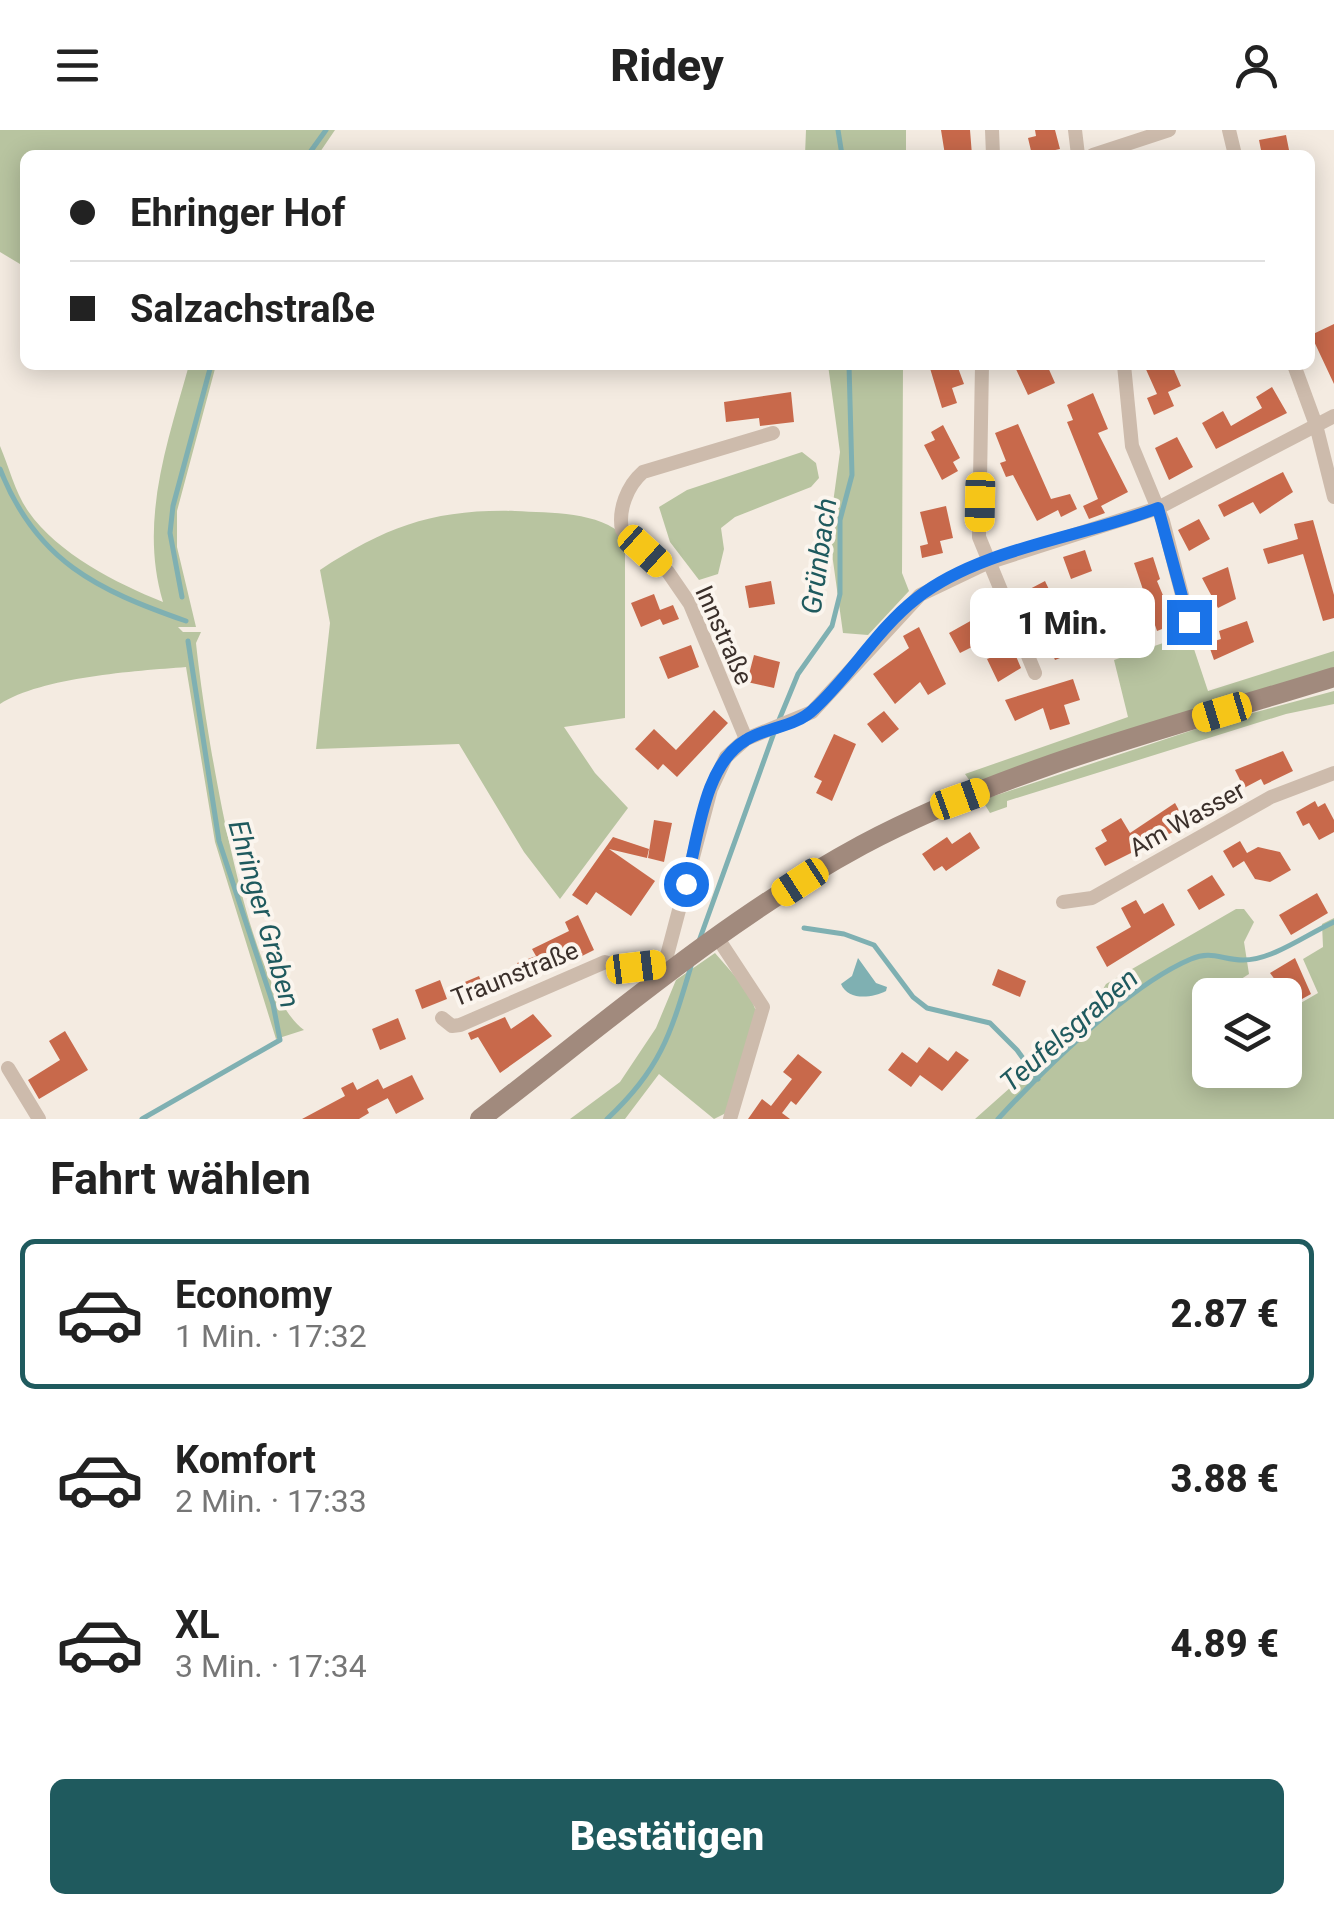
<!DOCTYPE html>
<html lang="de">
<head>
<meta charset="utf-8">
<style>
	:root { --surface:#fff; --page:#f6f6f6; --text:#222; --muted:#767676; --line:#e0e0e0; --accent:#1f5a5e }
	body { margin:0; font-family:Roboto,sans-serif; background:var(--page); color:var(--text); height:100vh; display:flex; flex-direction:column; font-size:38px; white-space:nowrap }
	* { box-sizing:border-box; margin:0 }
	p { font-size:32px; color:var(--muted) }
	.icon { flex:none; width:55px; height:55px; fill:none; stroke:currentColor; stroke-width:2; stroke-linecap:round; stroke-linejoin:round }
	.map { position:relative; height:989px; overflow:hidden }
	.drawer { display:flex; flex-direction:column; background:var(--surface); flex:1 }
	.drawer>* { flex:none }
	.banner { position:absolute; left:20px; top:20px; width:1295px; height:220px; border-radius:15px; box-shadow:0 5px 25px #0003; display:grid; align-content:center; height:220px; padding:0 50px; background:var(--surface) }
	.controls { position:absolute; left:1192px; top:848px; display:grid; gap:20px }
	.controls a { display:grid; place-items:center; width:110px; height:110px; border-radius:15px; background:var(--surface); box-shadow:0 5px 25px #0003; font-size:50px }
	.end { position:absolute; width:45px; height:45px; margin:-22px; border:12px solid #1a73e8; background:#fff; box-shadow:0 0 0 5px #fff }
	.from { border-radius:50% }
	.bubble { position:absolute; height:70px; border-radius:15px; background:var(--surface); box-shadow:0 5px 25px #0003; font-size:32px; font-weight:800; line-height:70px; text-align:center }
	.car { position:absolute; width:30px; height:60px; margin:-30px -15px; border-radius:12px; box-shadow:0 0 8px 2px #0007; background:linear-gradient(#f5c518 24%,#345 0 40%,#f5c518 0 76%,#345 0 86%,#f5c518 0) }
	.banner b { display:flex; align-items:center; gap:35px; height:95px; font-size:38px }
	.banner b+b { border-top:2px solid var(--line) }
	.banner i { width:25px; height:25px; background:var(--text) }
	ul { padding:0; list-style:none }
	li { display:flex; align-items:center; gap:30px; height:150px; margin:0 20px 15px; padding:0 30px; border:5px solid transparent; border-radius:15px }
	li div { flex:1 }
	li b { display:block; font-size:38px }
	li em { font-style:normal; font-weight:800 }
	li.selected { border-color:var(--accent) }
	li>.icon { width:90px; height:90px; stroke-width:1.5 }
	h2 { padding:0 50px; font-size:45px; line-height:120px }
	.action { display:flex; gap:20px; margin-top:auto; padding:20px 50px }
	.action a { flex:1; height:115px; border-radius:15px; background:var(--accent); color:#fff; font-size:40px; font-weight:800; line-height:115px; text-align:center }
	header { display:flex; justify-content:space-between; align-items:center; height:130px; padding:0 50px; background:var(--surface); font-size:45px; font-weight:800 }
	.map>svg:first-child { display:block }
</style>
</head>
<body>
<header><svg class="icon" aria-label="menu" viewBox="0 0 24 24"><path d="M4 6h16M4 12h16M4 18h16"/></svg>Ridey<svg class="icon" aria-label="person" viewBox="0 0 24 24"><circle cx="12" cy="8" r="4"/><path d="M4 21q1-7 8-7t8 7"/></svg></header>
<div class="map">
<svg width="1334" height="989" viewBox="0 0 1334 989">
	<rect width="100%" height="100%" fill="#f4ebe1"/>
	<!-- green -->
	<path fill="#b8c4a0" d="M0 0H335L318 25H25V137L0 122Z
		M806 0H906V25H805Z
		M189 235H216L177 381V417L196 497H178L183 502H201L196 513C204 590 245 858 304 900L276 909 215 712 186 537C135 541 42 547 0 574V316C9 337 15 362 28 381 58 424 116 453 163 472 139 392 167 314 189 235Z
		M828 235H903L902 443 909 461 868 505 843 503 829 402 840 322Z
		M802 322 816 333 819 348 811 357 735 387 721 398 724 419 718 444 699 450 670 412 659 377 687 360Z
		M515 381C551 383 599 381 625 407V588L564 597 595 643 628 678 560 769 524 722 459 614 316 619 330 493 320 440C387 396 435 379 515 381Z
		M1189 504 1208 561 1334 521V538L972 654 965 644 1128 587 1114 530Z
		M1334 561V574L1286 584 1007 671V677L990 683 982 670 1208 595Z
		M1236 779H1244L1254 792 1244 812 1249 844 1227 858 1225 865H1210V940H1285V882L1318 863 1303 829 1323 817 1322 794 1334 788V989H975L1084 892 1106 854Z
		M715 823 748 861 756 881 726 983 714 989 659 944 625 989H570L620 952 656 898 676 850Z"/>
	<!-- water -->
	<path fill="#7fb0b2" d="M858 828 876 853 887 857 886 861C872 868 848 871 841 854L852 846Z"/>
	<g fill="none" stroke-linecap="round" stroke-linejoin="round">
		<!-- stream -->
		<path stroke="#7fb0b2" stroke-width="5" d="M838 0 842 25
			M308 25 326 0
			M0 339C36 431 97 460 186 491
			M182 467 170 403 173 376 211 235
			M779 590 798 544 832 496 840 464V390L852 345 849 235
			M804 798 844 804 874 815 913 867 927 878 990 893 1017 920 1038 949
			M699 811 775 600
			M142 989 280 910 273 874 219 711 188 511
			M607 989C661 939 671 903 691 836
			M998 989C1044 939 1129 855 1191 829 1211 820 1223 830 1243 830 1273 830 1307 804 1334 792"/>
	</g>
	<!-- building -->
	<path fill="#c8694b" d="M941 0H970L972 25H945Z
		M1035 0H1055L1060 19 1032 25 1028 8 1036 6Z
		M1286 5 1290 25H1262L1259 10Z
		M1334 194V254L1311 205Z
		M929 235H957L964 254 952 258 957 273 942 278Z
		M1014 235H1047L1055 253 1028 265Z
		M1144 235H1172L1181 256 1168 262 1174 276 1154 285 1147 268 1157 264Z
		M1272 257 1287 283 1216 319 1202 293 1223 281 1231 296 1262 278 1256 267Z
		M791 262 794 292 760 296 759 288 726 292 724 272Z
		M1093 263 1108 299 1098 303 1128 362 1101 376 1105 383 1089 389 1083 376 1098 369 1067 292 1073 290 1067 275Z
		M1018 294 1051 369 1070 364 1077 379 1061 387 1058 380 1037 391 1013 345 1006 347 1000 333 1006 331 995 303Z
		M943 295 960 328 953 332 958 341 942 350 924 315 935 310 931 302Z
		M1177 307 1193 337 1169 350 1155 318Z
		M1283 342 1293 362 1260 384 1253 372 1224 387 1218 375Z
		M946 376 953 408 940 411 943 423 922 428 920 416 928 414 920 382Z
		M1199 389 1210 409 1189 421 1178 400Z
		M1313 390 1334 465V488L1323 491 1303 424 1268 434 1263 419 1298 409 1294 394Z
		M1085 420 1092 441 1071 449 1063 427Z
		M1153 427 1160 449 1157 451 1175 494 1157 501 1134 433Z
		M1228 437 1236 469 1218 478 1202 448Z
		M771 451 775 474 749 478 745 456Z
		M1045 451 1056 474 1038 484 1026 461Z
		M654 464 660 480 673 475 679 489 663 495 660 489 641 497 631 473Z
		M990 480 1002 502 960 523 949 503Z
		M1247 491 1254 512 1214 530 1208 513 1221 509 1219 501Z
		M919 497 946 554 928 565 920 552 895 574 873 544 909 518 903 506Z
		M1064 498 1080 520 1055 530 1045 506Z
		M691 515 699 537 668 549 659 527Z
		M1013 519 1021 538 998 552 987 529Z
		M754 525 780 532 774 558 747 552Z
		M1073 549 1080 570 1064 575 1070 594 1050 600 1043 578 1015 591 1005 570Z
		M714 580 728 593 677 647 663 634 658 640 635 619 654 599 676 620Z
		M884 581 899 599 882 613 867 594Z
		M834 604 856 614 832 671 816 663 822 651 814 647Z
		M1283 621 1293 641 1264 655 1261 649 1244 658 1235 640Z
		M1315 671 1318 677 1325 673 1334 690V702L1319 710 1309 693 1303 696 1296 682Z
		M1175 673 1187 695 1105 736 1095 718 1107 711 1101 700 1121 688 1130 703Z
		M654 690 672 693 664 732 648 728Z
		M970 702 980 718 946 741 942 736 934 741 922 724 947 707 952 714Z
		M613 707 649 719 647 728 609 719 655 751 631 786 596 762 587 775 572 765Z
		M1240 711 1247 723 1258 717 1280 722 1291 740 1270 752 1255 749 1244 731 1233 738 1223 721Z
		M1212 745 1225 765 1199 780 1187 760Z
		M1317 763 1328 783 1291 805 1279 785Z
		M1136 770 1144 784 1163 773 1175 795 1107 837 1096 817 1131 797 1121 778Z
		M578 785 594 820 544 845 542 839 523 847 517 833 536 826 532 819 569 801 565 792Z
		M1295 828 1311 864 1293 874 1270 843Z
		M998 839 1026 851 1020 867 992 855Z
		M479 846 487 865 462 876 453 857Z
		M440 850 447 869 422 879 415 860Z
		M533 884 552 906 500 943 478 907 471 910 468 903 505 887 511 899Z
		M398 888 406 909 380 920 372 899Z
		M65 901 88 940 39 969 28 950 60 930 49 911Z
		M929 917 948 931 956 921 969 930 942 961 920 945 911 957 888 940 902 922 917 933Z
		M798 924 822 942 796 975 791 971 782 983 790 989H748L762 969 771 976 792 949 783 942Z
		M412 945 424 969 396 984 383 959Z
		M378 949 388 968 367 979 369 983 359 989H302L345 966 341 958 353 952 357 960Z"/>
	<g fill="none" stroke-linecap="round" stroke-linejoin="round">
		<!-- street -->
		<path stroke="#cdbbac" stroke-width="14" d="M992 0 993 25
			M1075 0 1078 25
			M1229 0 1235 25
			M1093 25 1169 0
			M982 235 979 407 1035 543
			M1124 235 1132 316 1163 391 1189 492
			M1294 235 1316 295 1334 367
			M746 609 690 474 668 442 622 400C618 380 627 356 643 342L773 303
			M1063 772 1092 768 1271 667 1334 643
			M717 807 763 877 730 989
			M669 843 665 833 711 659 726 627 746 609 812 582 920 465 987 433 1158 378 1334 286
			M442 888 452 896 460 895 605 832 622 838 665 833
			M8 938 39 989"/>
		<!-- secondary -->
		<path stroke="#a18a7d" stroke-width="20" d="M480 989C604 894 725 789 862 715 1009 637 1176 596 1334 547"/>
	</g>
	<g fill="none" stroke-linecap="round" stroke-linejoin="round">
		<!-- route -->
		<path stroke="#1a73e8" stroke-width="12" d="M686 754C698 710 703 635 746 610 767 597 796 597 814 579 851 545 877 499 917 468 980 418 1084 407 1158 378L1189 492"/>
	</g>
	<g text-anchor="middle" dominant-baseline="central" stroke-width="8" stroke-linejoin="round" paint-order="stroke">
		<!-- street labels -->
		<g font-size="25" fill="#3b302b" stroke="#fbf5ee">
			<text transform="translate(724 505) rotate(66)">Innstraße</text>
			<text transform="translate(1187 689) rotate(-29)">Am Wasser</text>
			<text transform="translate(515 844) rotate(-22)">Traunstraße</text>
		</g>
		<!-- water labels -->
		<g font-size="28" font-style="italic" fill="#1f5a5e" stroke="#fbf5ee">
			<text transform="translate(819 426) rotate(-82)">Grünbach</text>
			<text transform="translate(264 784) rotate(74)">Ehringer Graben</text>
			<text transform="translate(1069 900) rotate(-41)">Teufelsgraben</text>
		</g>
	</g>
</svg>
<div class="controls">
<a><svg class="icon" aria-label="layers" viewBox="0 0 24 24"><path d="M12 4l9 5-9 5-9-5zM3 14l9 5 9-5"/></svg></a>
</div>
<i class="end from" style="left:686px;top:754px"></i>
<i class="end" style="left:1189px;top:492px"></i>
<div class="bubble" style="left:970px;top:458px;width:185px">1 Min.</div>
<i class="car" style="left:980px;top:372px;rotate:181deg"></i>
<i class="car" style="left:645px;top:421px;rotate:132deg"></i>
<i class="car" style="left:1222px;top:582px;rotate:253deg"></i>
<i class="car" style="left:960px;top:669px;rotate:70deg"></i>
<i class="car" style="left:800px;top:752px;rotate:237deg"></i>
<i class="car" style="left:636px;top:837px;rotate:83deg"></i>
<div class="banner">
<b><i class="from"></i>Ehringer Hof</b>
<b><i></i>Salzachstraße</b>
</div>
</div>
<section class="drawer">
<h2>Fahrt wählen</h2>
<ul>
<li class="selected"><svg class="icon" aria-label="car" viewBox="0 0 24 24"><path d="M5 17H2v-5l4-1 3-4h7l3 4 3 1v5h-3M9 17h6M6 11h13"/><circle cx="7" cy="17" r="2"/><circle cx="17" cy="17" r="2"/></svg><div><b>Economy</b><p>1 Min. · 17:32</p></div><em>2.87 €</em></li>
<li><svg class="icon" aria-label="car" viewBox="0 0 24 24"><path d="M5 17H2v-5l4-1 3-4h7l3 4 3 1v5h-3M9 17h6M6 11h13"/><circle cx="7" cy="17" r="2"/><circle cx="17" cy="17" r="2"/></svg><div><b>Komfort</b><p>2 Min. · 17:33</p></div><em>3.88 €</em></li>
<li><svg class="icon" aria-label="car" viewBox="0 0 24 24"><path d="M5 17H2v-5l4-1 3-4h7l3 4 3 1v5h-3M9 17h6M6 11h13"/><circle cx="7" cy="17" r="2"/><circle cx="17" cy="17" r="2"/></svg><div><b>XL</b><p>3 Min. · 17:34</p></div><em>4.89 €</em></li>
</ul>
<div class="action"><a>Bestätigen</a></div>
</section>
</body>
</html>
